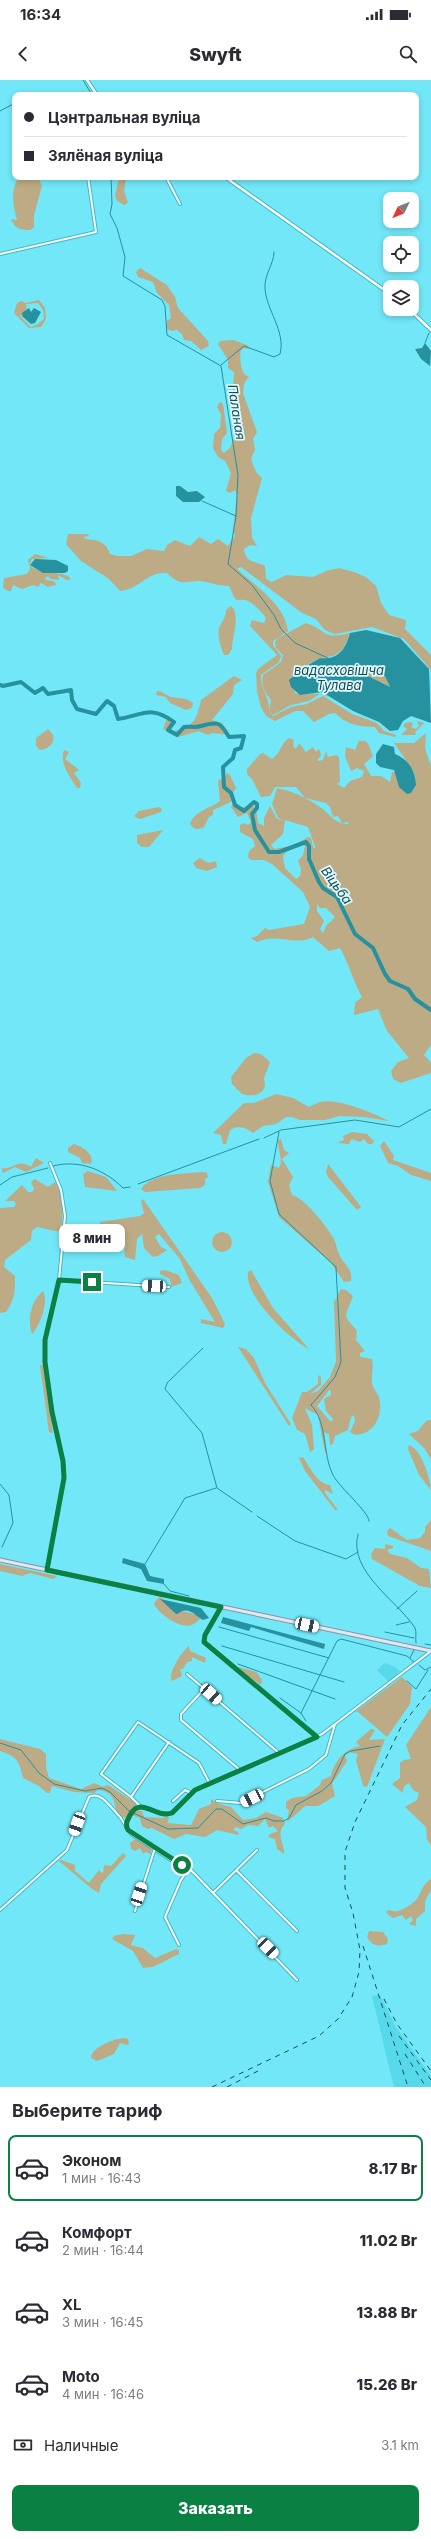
<!DOCTYPE html>
<html lang="ru">
<head>
<meta charset="utf-8">
<style>
	:root { --surface:#fff; --page:#f2f2f3; --text:#2b2b33; --muted:#7c7c81; --line:#e1e1e2; --accent:#0b8043 }
	body { margin:0; font-family:Inter,sans-serif; background:var(--page); color:var(--text); height:100vh; display:flex; flex-direction:column; font-size:15px; white-space:nowrap }
	* { box-sizing:border-box; margin:0 }
	p { font-size:13px; color:var(--muted) }
	.icon { flex:none; width:22px; height:22px; fill:none; stroke:currentColor; stroke-width:2; stroke-linecap:round; stroke-linejoin:round }
	.map { position:relative; height:2007px; overflow:hidden }
	.drawer { display:flex; flex-direction:column; background:var(--surface); flex:1 }
	.drawer>* { flex:none }
	.hud { position:absolute; left:12px; top:12px; width:407px; height:88px; border-radius:8px; box-shadow:0 2px 6px #0003; display:grid; align-content:center; height:88px; padding:0 12px; background:var(--surface) }
	.needle { width:26px; rotate:227deg }
	.buttons { position:absolute; left:383px; top:112px; display:grid; gap:8px }
	.buttons a { display:grid; place-items:center; width:36px; height:36px; border-radius:8px; background:var(--surface); box-shadow:0 2px 6px #0003; font-size:20px }
	.end { position:absolute; width:18px; height:18px; margin:-9px; border:5px solid #0b8043; background:#fff; box-shadow:0 0 0 2px #fff }
	.from { border-radius:50% }
	.bubble { position:absolute; height:28px; border-radius:8px; background:var(--surface); box-shadow:0 2px 6px #0003; font-size:13px; font-weight:800; line-height:28px; text-align:center }
	.car { position:absolute; width:12px; height:24px; margin:-12px -6px; border-radius:5px; box-shadow:0 0 3px 1px #0007; background:linear-gradient(#fff 24%,#345 0 40%,#fff 0 76%,#345 0 86%,#fff 0) }
	.hud b { display:flex; align-items:center; gap:14px; height:38px; font-size:15px }
	.hud b+b { border-top:1px solid var(--line) }
	.hud i { width:10px; height:10px; background:var(--text) }
	ul { padding:0; list-style:none }
	li { display:flex; align-items:center; gap:12px; height:66px; margin:0 8px 6px; padding:0 4px; border:2px solid transparent; border-radius:8px }
	li div { flex:1 }
	li b { display:block; font-size:15px }
	li em { font-style:normal; font-weight:800 }
	li.current { border-color:var(--accent) }
	li>.icon { width:36px; height:36px; stroke-width:1.5 }
	h2 { padding:0 12px; font-size:18px; line-height:48px }
	.pay { display:flex; align-items:center; gap:10px; height:44px; padding:0 12px; font-size:15px }
	.pay p { margin-inline-start:auto }
	.button { display:flex; gap:8px; margin-top:auto; padding:8px 12px }
	.button a { flex:1; height:46px; border-radius:8px; background:var(--accent); color:#fff; font-size:16px; font-weight:800; line-height:46px; text-align:center }
	.status { display:flex; justify-content:space-between; align-items:center; height:28px; padding:0 20px; background:var(--surface); direction:ltr }
	.status svg { height:11px; fill:currentColor }
	header { display:flex; justify-content:space-between; align-items:center; height:52px; padding:0 12px; background:var(--surface); font-size:18px; font-weight:800 }
	.map>svg:first-child { display:block }
</style>
</head>
<body>
<div class="status"><b>16:34</b><svg viewBox="0 0 49 12"><path d="M0 12V9h3v3zM5 12V6h3v6zM10 12V3h3v9zM15 12V0h3v12zM26 1h20v11H26zM47 4h2v5h-2z"/></svg></div>
<header><svg class="icon" aria-label="back" viewBox="0 0 24 24"><path d="M15 5l-7 7 7 7"/></svg>Swyft<svg class="icon" aria-label="search" viewBox="0 0 24 24"><circle cx="10" cy="10" r="6"/><path d="M15 15l6 6"/></svg></header>
<div class="map">
<svg width="431" height="2007" viewBox="0 0 431 2007">
	<rect width="100%" height="100%" fill="#72e7f7"/>
	<!-- built -->
	<path fill="#55d9eb" d="M385 1583 395 1587 400 1591 389 1602 377 1590Z
		M380 1915 396 1947 431 1996V2007H394L372 1916Z"/>
	<!-- green -->
	<path fill="#bcab84" fill-rule="evenodd" d="M19 97H38L42 106 34 135V147L30 150C21 150 15 149 11 139L17 140C13 125 10 110 19 97Z
		M119 97H126L124 111 128 123 124 125 117 121 115 116Z
		M140 188 167 205 175 217 178 228 208 261 209 266 201 270 191 261 184 260 182 254 177 250 172 251 166 249 167 241 171 238 169 225 157 213 153 202 138 197 136 192Z
		M39 220 45 228 46 239 41 247 29 248 14 233 17 223 21 221 26 223ZM38 223 43 230 44 239 38 244 31 247 18 234 23 237 27 228 26 224Z
		M233 260 247 265 251 269 244 268 241 270C239 277 241 297 249 296L244 304 243 313 257 352 253 359 255 370 251 379 256 392 262 398 251 438 252 458 257 466 250 465 244 469C246 484 254 480 265 486L266 499 272 502 286 495 313 497 326 491 339 488 354 492 366 497 376 506 381 523 389 535 406 540 405 549 431 575V590L404 559 372 547 335 554 325 550 316 539 302 533 241 487 237 489C256 506 285 525 288 551L273 561V565L281 576 279 582 261 595C260 609 270 617 269 631L273 636 291 627 307 624 323 616 352 634 377 643 384 651 396 655 395 657 379 653 375 647C360 647 345 644 335 633L329 634 314 642 303 631H295L275 641 266 636 261 627 257 612 256 593 258 589 277 575 250 546 252 540 264 543 266 538C264 534 250 520 245 520 241 519 239 521 235 519L229 506C219 506 209 502 200 501 183 501 182 507 167 493 148 491 139 510 120 511L109 499 81 481 66 464 68 454H88L89 456 84 457 85 459C97 460 106 461 110 474L117 476H131L147 469 164 471 167 465 175 460 190 466 199 457 211 464 218 459 228 466 235 456 233 450 237 415 235 410 230 413 226 411 231 393 225 381 218 377 213 368 214 354 220 348 221 334 217 327 220 322 223 324 227 353 222 359 221 370 224 373 230 368 235 356 233 344 237 335 233 311 234 292 228 288V280L218 264 220 261Z
		M35 474 49 478 32 479 29 485C42 496 65 490 71 499L67 500 58 495 59 500 51 499 48 496 44 499 55 502 56 505 48 507 41 503 38 507 33 505 22 509 13 505 11 511H8L3 508 4 498 27 494 30 489 28 480Z
		M231 526C241 534 232 558 232 569L228 575H224C221 568 216 553 220 546 223 540 226 537 226 530Z
		M306 543C329 551 321 560 350 553 339 586 330 570 309 584 303 588 300 593 293 597L295 613C308 617 318 610 330 617L320 614 309 621 291 625 273 635 269 631 271 620C264 611 261 606 263 595L281 582 283 575 276 568 275 562 278 558Z
		M363 588 385 596 390 607 362 593 361 590Z
		M234 596 242 600 234 605 233 614 212 640 222 643 230 655 212 653 208 655 199 651 178 657 163 649 168 636 175 642 171 649 174 651C196 645 196 640 201 620Z
		M157 611C163 611 166 616 172 617 180 619 185 617 193 623L192 628 186 630 170 623 166 617 156 615Z
		M417 641 424 643 415 652 416 655H401L407 649 403 646 405 643 411 642 413 644 411 647 416 649 419 646Z
		M48 649 53 655C55 664 48 669 40 670L36 666V658Z
		M426 653 425 668 431 686V965L424 975 431 983V993L401 1003 393 999 391 991 398 982 409 978 387 951 378 929 354 935 355 923 362 917C353 901 349 884 340 868L329 871 313 857C295 867 278 852 257 862L251 858 257 856 265 848 269 850 304 844 310 827 303 812 272 784 264 780H251L248 777 249 771 255 766 253 759 240 752V745L243 743 248 745 251 742 247 733 238 737 231 727 233 724 240 728 252 725 256 728 258 743 264 746V738L270 726 277 739 283 740 278 738 272 724 277 708C293 711 312 720 325 731 333 738 337 744 349 744L350 748 348 742 342 743 338 736 333 737 330 727 326 723 305 718 296 707H275L270 716 261 717 252 699 247 694V689L260 674 263 673 272 679C280 674 281 663 289 658L294 660 293 666 296 669 299 663 306 672 313 667 316 672 318 669 320 671 321 676 317 680 319 681 323 680 326 671 328 677 336 675 339 677 340 701 337 704 344 708 350 701 362 697 364 691 357 688 351 691 345 676 346 667 355 670 359 661C370 659 369 668 373 676L364 684 371 696H381L390 702 392 692 395 693 398 703 411 713 416 705 414 692 394 663H414ZM285 740 308 747 316 769 313 767 311 758 308 757 292 766 274 769 271 765 283 754ZM302 765 305 766 303 775 298 781 301 789 300 796 296 799 285 788 283 776 286 772ZM317 824 320 828H326L335 837 326 846 323 853 320 849 324 841 317 831Z
		M64 670 69 672 65 679 79 690 74 693 81 703 80 708H77C70 697 59 683 64 670Z
		M227 693 230 695 236 708 230 717 231 722 213 730V735L209 737 204 747C198 750 194 750 190 744 195 730 210 729 220 721L218 700 224 699Z
		M159 727 162 729 161 732 140 739 134 736 139 731Z
		M163 750 149 767H142L137 763V755Z
		M200 778 208 783 216 781 217 787 207 791 196 788 193 783Z
		M254 973 261 974 270 982 264 998 265 1006C261 1017 251 1016 242 1014L232 1004 231 997 246 978Z
		M276 1014 293 1018 309 1027C313 1025 317 1023 320 1022 338 1018 373 1033 389 1041L364 1037 339 1036 325 1040H300L292 1037H286L276 1044 263 1046 253 1053C245 1048 240 1044 230 1050L226 1064H223L221 1055 213 1053 244 1023H254Z
		M352 1052 367 1054 374 1061 372 1064H368L364 1059 360 1062 352 1059 349 1064 337 1063 344 1060 343 1056Z
		M281 1059 284 1070 289 1073 282 1079 293 1097 289 1105 292 1115C305 1118 327 1147 334 1159 336 1164 337 1169 339 1174 343 1184 353 1188 351 1201L344 1202 331 1183 279 1137 268 1102 271 1085 279 1088C284 1079 277 1070 278 1060Z
		M384 1061 394 1076 393 1080 431 1093V1101L411 1095 398 1086 388 1083 380 1066Z
		M74 1064C83 1067 95 1074 91 1084L82 1083 80 1078 68 1072V1068Z
		M36 1078 44 1083 26 1092 15 1087 3 1093 2 1091V1088C14 1090 17 1078 31 1087Z
		M328 1084 361 1127 357 1130 328 1097 326 1092Z
		M88 1091 106 1097 117 1111 85 1107 83 1094Z
		M203 1092 207 1093 208 1097 205 1099V1105L200 1108 145 1112 141 1109C153 1092 185 1094 203 1092Z
		M35 1099 48 1107 55 1102C64 1115 63 1135 61 1150L60 1152 37 1147 32 1151 31 1160 5 1180 4 1187 15 1196C15 1210 15 1220 6 1232L0 1233V1128L14 1127 16 1124 14 1121H5L22 1105 28 1112H32L34 1109 31 1102Z
		M143 1119 212 1218 225 1244 223 1248 201 1243V1239L215 1242 189 1199 180 1179 159 1154 155 1157 161 1167 167 1170 158 1176 153 1177 144 1168 142 1154 137 1159 135 1180 125 1177 124 1161H121L120 1169 118 1168 116 1155 112 1156 111 1167 103 1172 100 1169V1142L140 1136 144 1133 141 1121Z
		M212 1162a10 10 0 1 1 20 0a10 10 0 1 1-20 0Z
		M165 1190 179 1195 182 1203 171 1207 170 1199 160 1194V1191Z
		M251 1190 273 1228 309 1269C289 1259 244 1216 248 1192Z
		M341 1209 346 1210 353 1216 346 1234 347 1239 357 1251 356 1260 365 1271 360 1273V1277L372 1279C374 1289 371 1295 372 1303 373 1309 377 1312 379 1317 383 1331 377 1349 364 1353 359 1355 355 1356 350 1352L355 1341 354 1335 351 1337 348 1350 335 1356 333 1364 330 1365 329 1354 324 1352 327 1373H325L318 1335 305 1328 312 1345 314 1369 310 1372 305 1354 297 1350 292 1338 302 1312H307L318 1304V1295L321 1297V1305L310 1314 318 1311 330 1297 336 1282 334 1222ZM330 1309 331 1315 324 1319 326 1331 333 1339 331 1342 317 1326Z
		M43 1211C49 1222 40 1246 32 1254 27 1239 31 1221 43 1211Z
		M238 1267 246 1269 254 1278 265 1303 291 1344 289 1346Z
		M40 1285H43L53 1353 49 1352Z
		M431 1340V1379L424 1368 409 1354 418 1351 426 1341Z
		M409 1365C421 1368 431 1400 431 1410L419 1395 408 1369Z
		M303 1377C310 1387 317 1404 330 1405L333 1414 325 1410V1413L338 1430H335L305 1391 299 1378Z
		M431 1440V1471L388 1456 387 1451 390 1448 407 1460 420 1458 425 1452V1447Z
		M385 1464 393 1466V1468L387 1470 390 1474 407 1478 421 1488 429 1489 431 1508 420 1506 372 1479 371 1474 375 1468 385 1469Z
		M0 1484 57 1496 53 1499 30 1493 22 1496 0 1491Z
		M160 1516 173 1531H182L198 1535 200 1539C198 1541 195 1543 192 1545 180 1549 161 1535 155 1526L154 1523Z
		M189 1566 190 1571 206 1578 205 1583 192 1577V1581L187 1582 183 1589H180L182 1596 172 1601C167 1594 182 1571 189 1566Z
		M238 1587 256 1592 262 1600 261 1605 237 1589Z
		M402 1597 412 1607 410 1624 387 1657 358 1632H355Z
		M431 1627V1766L427 1759 426 1747 405 1727 417 1720 419 1713 413 1710 409 1703 404 1706 403 1713 392 1704 400 1698V1683L404 1680 411 1679 406 1665Z
		M371 1649 375 1650 369 1660 385 1659 367 1707 363 1706 356 1680 358 1674 349 1672 345 1676 347 1681 332 1704 335 1716 318 1726H305L287 1742 289 1730 286 1728V1722L292 1718 306 1716 320 1705 322 1700 331 1696C334 1681 345 1669 360 1666L356 1662Z
		M0 1659 40 1669 46 1674V1687L49 1698 81 1709 94 1703 103 1707 108 1705 137 1724 126 1738C108 1734 123 1712 97 1710L95 1713 74 1712 52 1706 50 1713H47L39 1706 23 1698C19 1681 18 1677 0 1671Z
		M211 1719 219 1724 231 1727 243 1740 256 1738 266 1732 283 1738 285 1744C275 1753 285 1765 284 1774L277 1769 275 1759 268 1757 270 1754 278 1751 273 1746 269 1748 265 1739 258 1746 248 1745 241 1749 236 1747 233 1750 238 1752 239 1755 217 1750 205 1757 186 1754 174 1759 152 1748 148 1749 142 1746 140 1738 132 1735 134 1730 142 1731 144 1737 164 1738 167 1736 169 1738 167 1743 191 1745 199 1729 211 1724Z
		M137 1758 151 1767V1774L146 1772 143 1774 140 1768 135 1771 131 1769 130 1763Z
		M123 1773 126 1776 101 1804 99 1813 91 1808 59 1781 61 1780 75 1785V1791L89 1803 99 1790 103 1794 104 1785 111 1786Z
		M431 1799V1810L425 1821V1831L416 1839V1846L409 1844 413 1840 411 1836 406 1840 402 1835 393 1838 386 1833 388 1830C395 1832 397 1832 403 1829 426 1818 416 1809 431 1799Z
		M369 1851 383 1852 388 1859 387 1864C378 1867 372 1866 367 1857Z
		M123 1854 135 1855 131 1865 143 1868 155 1878 176 1869 179 1870V1874L153 1887 143 1888 133 1871 112 1859 114 1856Z
		M124 1958 128 1959 129 1964 127 1965 120 1963 114 1974 97 1981 91 1978C92 1966 115 1959 124 1958Z"/>
	<!-- water -->
	<path fill="#26919f" fill-rule="evenodd" d="M29 228 31 232 34 228 41 232 35 243 31 244 23 237 22 233Z
		M425 263 431 271 430 286 421 279 415 269 422 268Z
		M176 406H180L188 412 197 411 205 417 199 422H183L176 416Z
		M35 479 56 480 68 486V491L65 493H43L30 485Z
		M366 550 400 558 429 589 431 643 411 636 403 641 398 650 390 651 379 642 353 631 322 612 300 615 291 607 289 600C296 594 310 583 317 580 321 577 325 579 329 578 342 576 347 564 350 553ZM363 588 385 596 390 607 362 593Z
		M383 664 394 667 395 674C409 680 415 690 416 705L411 713 407 714 399 707 394 690 380 687 376 683V674Z
		M123 1478 145 1484 150 1496 164 1499V1504L147 1501 141 1489 122 1483Z
		M160 1519 201 1528 209 1538 203 1540C197 1537 191 1528 182 1531 180 1532 178 1534 176 1534Z
		M223 1537 325 1564 324 1569 251 1547 249 1551 221 1543Z"/>
	<g fill="none" stroke-linecap="round" stroke-linejoin="round">
		<!-- stream -->
		<path stroke="#26919f" stroke-width="1" d="M83 0 92 15
			M0 31 15 23
			M111 97 112 124 110 134 117 148 125 177 123 196 162 220 165 226 167 255 221 286 238 395 236 436 228 484 252 505 274 535 281 549 295 563 330 579
			M425 263 429 253
			M221 285 244 266 274 277 280 274C286 251 266 230 265 208 264 195 274 184 274 172
			M202 421 236 436
			M279 1052 270 1101 279 1134 336 1187 341 1282 335 1297 311 1325C328 1343 322 1373 333 1395 339 1407 369 1432 369 1441
			M264 1058 281 1050 355 1040 399 1047 431 1029
			M53 1086C79 1079 105 1090 123 1108L130 1107
			M138 1104 259 1059
			M0 1105 12 1097 48 1088
			M203 1268 167 1303 165 1309 202 1353 217 1408 252 1432
			M0 1404 9 1415 13 1443 2 1467
			M257 1436 295 1461 346 1479 358 1472
			M358 1454C348 1492 397 1520 415 1548 417 1552 415 1558 416 1563
			M145 1484 185 1418 216 1408
			M164 1504 170 1511 189 1516
			M397 1529 417 1511
			M396 1545 409 1542
			M219 1547 329 1578
			M385 1552 414 1558
			M425 1564 431 1565
			M222 1566 344 1602
			M410 1578 414 1570
			M238 1584 335 1619
			M419 1585 425 1590 431 1587
			M407 1601 416 1609 428 1590
			M280 1618 301 1633 306 1641
			M301 1633 337 1561 341 1559 407 1576 414 1582
			M0 1663 21 1670 39 1693 54 1704 85 1711 102 1708 110 1712 129 1731 168 1749 198 1748 216 1729H222L243 1744 266 1738 274 1741H284L289 1738 296 1725 322 1711 331 1703 345 1674 351 1671 380 1666"/>
		<!-- river -->
		<path stroke="#26919f" stroke-width="4" d="M0 605 3 606 21 602 35 613 43 608 48 614 71 610 72 620 77 629 96 634 107 621 114 626 118 639C142 636 150 624 174 642L168 650 177 655 184 647C190 646 195 648 201 646 218 641 220 642 229 657L244 656 241 668 235 670 233 678 223 687 224 707 231 713 235 725 244 731 254 722 257 724V728L252 734 255 750 269 772H279L306 762 309 766V779L319 802 323 808 337 817 355 854 373 868 385 894 390 901 408 909 415 919 431 930"/>
		<defs>
			<path id="street" d="M166 97 180 124
				M0 174 96 152 88 97
				M59 1200 169 1207
				M47 1490 64 1398 63 1381 52 1332 45 1282V1260L59 1200 65 1136 61 1110 50 1083
				M221 1527 205 1555 204 1562 317 1657
				M187 1594 279 1673
				M204 1609 181 1634V1640L240 1690
				M131 1717 101 1694 138 1642 199 1683 210 1704
				M173 1721 185 1710 191 1713
				M217 1721 241 1723 309 1689 326 1675 335 1644
				M140 1726 131 1717 169 1662
				M120 1737 131 1754 174 1782 189 1788 297 1900
				M126 1747 127 1741 137 1726 163 1734 172 1733 195 1710 322 1654 431 1571
				M237 1791 297 1851
				M214 1812 257 1770
				M0 1830 67 1770 89 1717C102 1710 112 1730 121 1738
				M135 1831 155 1768
				M179 1865 165 1837 181 1800 189 1788"/>
			<path id="secondary" d="M87 0 97 15
				M225 97 390 214
				M409 229 431 250"/>
			<path id="primary" d="M0 1480 431 1571"/>
		</defs>
		<!-- street casing -->
		<use href="#street" stroke="#3db8c8" stroke-width="4"/>
		<!-- secondary casing -->
		<use href="#secondary" stroke="#3db8c8" stroke-width="4.5"/>
		<!-- primary casing -->
		<use href="#primary" stroke="#8694a3" stroke-width="5"/>
		<!-- street -->
		<use href="#street" stroke="#fff" stroke-width="2"/>
		<!-- secondary -->
		<use href="#secondary" stroke="#fff" stroke-width="2.5"/>
		<!-- primary -->
		<use href="#primary" stroke="#e0e6f2" stroke-width="3"/>
		<!-- rail -->
		<path stroke="#1d4c52" stroke-width="1" stroke-dasharray="5 5" stroke-linecap="butt" d="M363 1866 408 2007
			M384 1919 397 1944 431 1991
			M399 1956 431 2000
			M405 1974 426 2007
			M212 2007 319 1956 338 1939 352 1917 359 1892 360 1870 353 1833 345 1808V1772L355 1742 402 1645 431 1609
			M227 2007 258 1991"/>
	</g>
	<g fill="none" stroke-linecap="round" stroke-linejoin="round">
		<!-- route -->
		<path stroke="#0b8043" stroke-width="5" d="M92 1202 59 1200 45 1260V1282L52 1332 63 1381 64 1398 47 1490 221 1527 205 1555 204 1562 317 1657 195 1710 172 1733C156 1739 141 1715 130 1735 127 1741 125 1744 128 1750L182 1785"/>
	</g>
	<g text-anchor="middle" dominant-baseline="central" stroke-width="3.5" stroke-linejoin="round" paint-order="stroke">
		<!-- water labels -->
		<g font-size="13" font-style="italic" fill="#1c494f" stroke="#dcfaff">
			<text transform="translate(237 332) rotate(81)">Паланая</text>
			<text x="339" y="590">вадасховішча<tspan x="339" dy="15">Тулава</tspan></text>
			<text transform="translate(337 805) rotate(54)">Віцьба</text>
		</g>
	</g>
</svg>
<div class="buttons">
<a><svg class="needle" viewBox="-14 -14 28 28"><path d="M0-13l5 13h-10z" fill="#e53935"/><path d="M0 13l5-13h-10z" fill="#7c7c81"/></svg></a>
<a><svg class="icon" aria-label="locate" viewBox="0 0 24 24"><circle cx="12" cy="12" r="6"/><path d="M12 2v4M12 18v4M2 12h4M18 12h4"/></svg></a>
<a><svg class="icon" aria-label="layers" viewBox="0 0 24 24"><path d="M12 4l9 5-9 5-9-5zM3 14l9 5 9-5"/></svg></a>
</div>
<i class="end from" style="left:182px;top:1785px"></i>
<i class="end" style="left:92px;top:1202px"></i>
<div class="bubble" style="left:59px;top:1144px;width:66px">8 мин</div>
<i class="car" style="left:154px;top:1206px;rotate:273deg"></i>
<i class="car" style="left:307px;top:1545px;rotate:102deg"></i>
<i class="car" style="left:211px;top:1614px;rotate:132deg"></i>
<i class="car" style="left:252px;top:1718px;rotate:244deg"></i>
<i class="car" style="left:77px;top:1744px;rotate:200deg"></i>
<i class="car" style="left:139px;top:1814px;rotate:18deg"></i>
<i class="car" style="left:268px;top:1868px;rotate:135deg"></i>
<div class="hud">
<b><i class="from"></i>Цэнтральная вуліца</b>
<b><i></i>Зялёная вуліца</b>
</div>
</div>
<section class="drawer">
<h2>Выберите тариф</h2>
<ul>
<li class="current"><svg class="icon" aria-label="car" viewBox="0 0 24 24"><path d="M5 17H2v-5l4-1 3-4h7l3 4 3 1v5h-3M9 17h6M6 11h13"/><circle cx="7" cy="17" r="2"/><circle cx="17" cy="17" r="2"/></svg><div><b>Эконом</b><p>1 мин · 16:43</p></div><em>8.17 Br</em></li>
<li><svg class="icon" aria-label="car" viewBox="0 0 24 24"><path d="M5 17H2v-5l4-1 3-4h7l3 4 3 1v5h-3M9 17h6M6 11h13"/><circle cx="7" cy="17" r="2"/><circle cx="17" cy="17" r="2"/></svg><div><b>Комфорт</b><p>2 мин · 16:44</p></div><em>11.02 Br</em></li>
<li><svg class="icon" aria-label="car" viewBox="0 0 24 24"><path d="M5 17H2v-5l4-1 3-4h7l3 4 3 1v5h-3M9 17h6M6 11h13"/><circle cx="7" cy="17" r="2"/><circle cx="17" cy="17" r="2"/></svg><div><b>XL</b><p>3 мин · 16:45</p></div><em>13.88 Br</em></li>
<li><svg class="icon" aria-label="car" viewBox="0 0 24 24"><path d="M5 17H2v-5l4-1 3-4h7l3 4 3 1v5h-3M9 17h6M6 11h13"/><circle cx="7" cy="17" r="2"/><circle cx="17" cy="17" r="2"/></svg><div><b>Moto</b><p>4 мин · 16:46</p></div><em>15.26 Br</em></li>
</ul>
<div class="pay"><svg class="icon" aria-label="cash" viewBox="0 0 24 24"><path d="M3 7h18v10H3z"/><circle cx="12" cy="12" r="2"/></svg>Наличные<p>3.1 km</p></div>
<div class="button"><a>Заказать</a></div>
</section>
</body>
</html>
